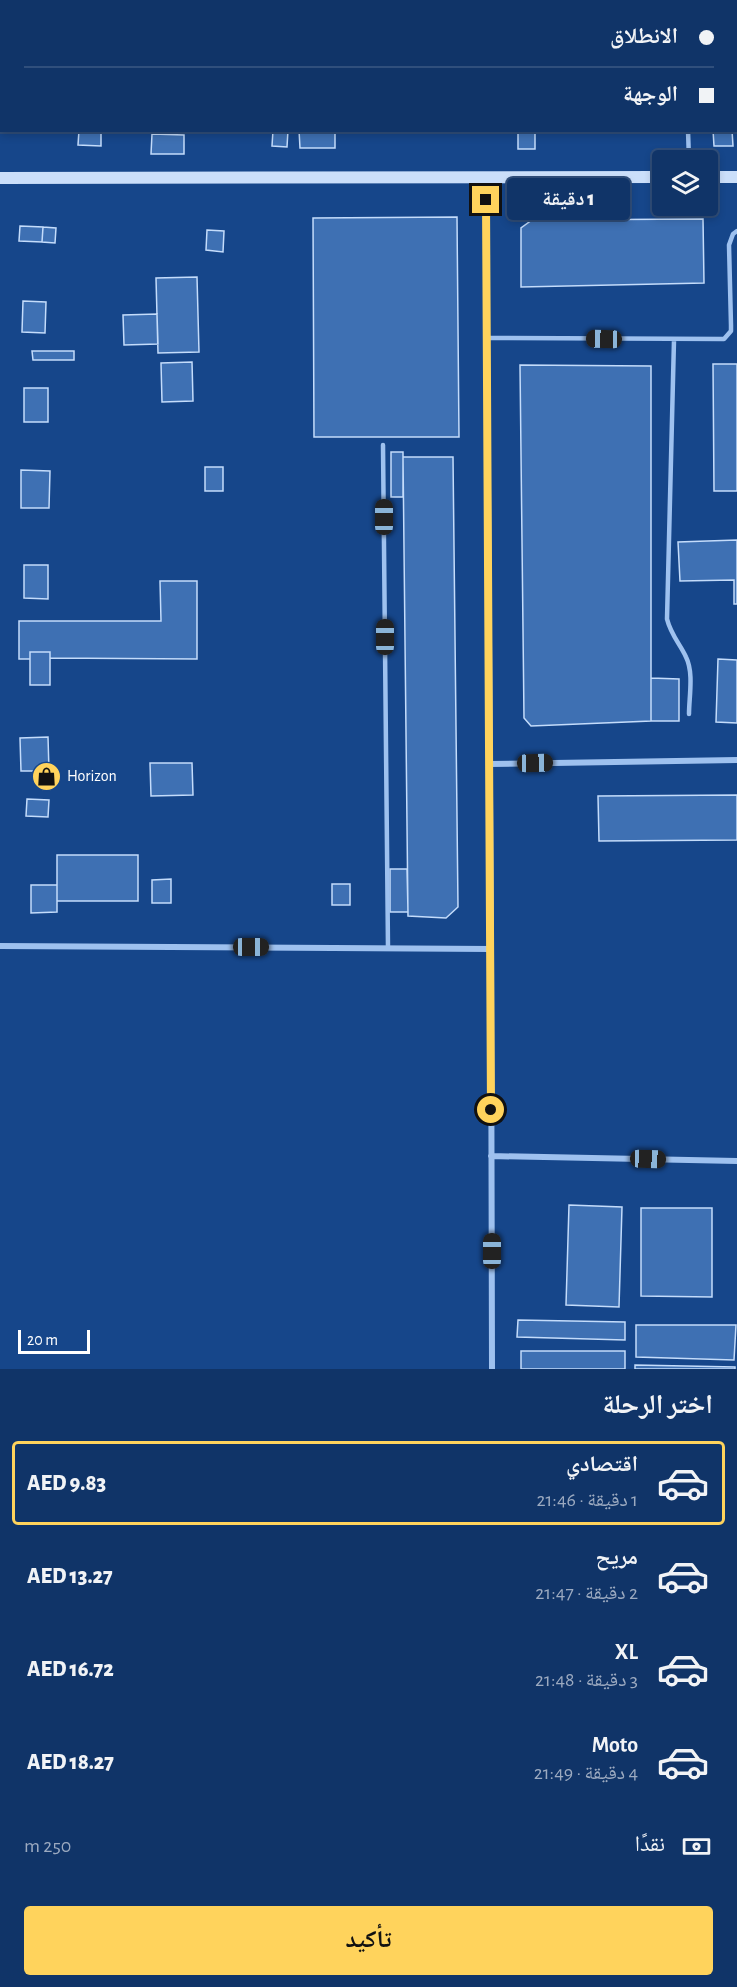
<!DOCTYPE html>
<html lang="ar">
<head>
<meta charset="utf-8">
<style>
	:root { --surface:#103468; --page:#1e3f71; --text:#f1f3f6; --muted:#9caac0; --line:#304f7c; --accent:#ffd35c }
	body { margin:0; font-family:"Alegreya Sans","Noto Naskh Arabic",sans-serif; background:var(--page); color:var(--text); direction:rtl; height:100vh; display:flex; flex-direction:column; font-size:22px; white-space:nowrap }
	* { box-sizing:border-box; margin:0 }
	p { font-size:20px; color:var(--muted) }
	.icon { flex:none; width:33px; height:33px; fill:none; stroke:currentColor; stroke-width:2; stroke-linecap:round; stroke-linejoin:round }
	.map { position:relative; height:1369px; overflow:hidden; direction:ltr }
	.panel { display:flex; flex-direction:column; background:var(--surface); flex:1 }
	.panel>* { flex:none }
	.top-card { position:absolute; left:0px; top:0px; width:738px; height:132px; box-shadow:0 3px 9px #0003,0 0 0 2px var(--line); direction:rtl; display:grid; align-content:center; height:132px; padding:0 24px; background:var(--surface) }
	.controls { position:absolute; left:652px; top:150px; display:grid; gap:12px }
	.controls a { display:grid; place-items:center; width:66px; height:66px; border-radius:6px; background:var(--surface); box-shadow:0 3px 9px #0003,0 0 0 2px var(--line); font-size:30px }
	.scale { position:absolute; left:18px; bottom:15px; width:72px; box-sizing:border-box; padding-left:6px; border:3px solid #fff; border-top:0; font-size:16px; line-height:21px; white-space:nowrap; color:#fff; -webkit-text-stroke:4px #16468a; paint-order:stroke }
	.end { position:absolute; width:27px; height:27px; margin:-14px; border:8px solid #ffd35c; background:#111; box-shadow:0 0 0 3px #111 }
	.from { border-radius:50% }
	.bubble { position:absolute; height:42px; border-radius:6px; background:var(--surface); box-shadow:0 3px 9px #0003,0 0 0 2px var(--line); font-size:20px; font-weight:800; line-height:42px; text-align:center; direction:rtl }
	.car { position:absolute; width:18px; height:36px; margin:-18px -9px; border-radius:8px; box-shadow:0 0 4px 2px #0007; background:linear-gradient(#222 24%,#8ab4d8 0 40%,#222 0 76%,#8ab4d8 0 86%,#222 0) }
	.top-card b { display:flex; align-items:center; gap:21px; height:57px; font-size:22px }
	.top-card b+b { border-top:2px solid var(--line) }
	.top-card i { width:15px; height:15px; background:var(--text) }
	ul { padding:0; list-style:none }
	li { display:flex; align-items:center; gap:18px; height:84px; margin:0 12px 9px; padding:0 12px; border:3px solid transparent; border-radius:6px }
	li div { flex:1 }
	li b { display:block; font-size:22px }
	li em { font-style:normal; font-weight:800 }
	li.selected { border-color:var(--accent) }
	li>.icon { width:54px; height:54px; stroke-width:1.5 }
	h2 { padding:0 24px; font-size:27px; line-height:72px }
	.pay { display:flex; align-items:center; gap:15px; height:66px; padding:0 24px; font-size:22px }
	.pay p { margin-inline-start:auto }
	.primary-button { display:flex; gap:12px; margin-top:auto; padding:12px 24px }
	.primary-button a { flex:1; height:69px; border-radius:6px; background:var(--accent); color:#111; font-size:24px; font-weight:800; line-height:69px; text-align:center }
	.map>svg:first-child { display:block }
</style>
</head>
<body>
<div class="map">
<svg width="737" height="1369" viewBox="0 0 737 1369">
	<rect width="100%" height="100%" fill="#16468a"/>
	<!-- building -->
	<path fill="#3e70b3" stroke="#c4dcfb" stroke-width="1.5" d="M37 0H72V2H37Z
		M620 0H652V2H620Z
		M79 130H101V146L78 145Z
		M273 130H288L287 147 272 146Z
		M299 130H335V148H300Z
		M518 130H535V149H518Z
		M713 130H732L733 146H714Z
		M152 134 184 135V154H151Z
		M457 217 459 437H314L313 218Z
		M703 219 704 283 521 287V228L532 220Z
		M20 226 43 227 42 242 19 241Z
		M43 227 56 228 55 243 42 242Z
		M207 230 224 231 223 252 206 250Z
		M197 277 199 352 158 353 156 278Z
		M23 301 46 302 45 333 22 332Z
		M157 314 158 344 124 345 123 315Z
		M32 351H74V360H33Z
		M192 362 193 401 162 402 161 363Z
		M713 364H737V491H714Z
		M520 365 651 366V721L531 726 524 718Z
		M24 388H48V422H24Z
		M391 452H403V497H391Z
		M403 457H453L458 907 446 918 408 916Z
		M205 467H223V491H205Z
		M21 470 50 471 49 508H21Z
		M737 540V604H734V580L680 581 678 542Z
		M24 565H48V599L24 598Z
		M160 581H197V659L50 658V652H30V659H19V621H161Z
		M30 652H50V685H30Z
		M718 659 737 660V723L716 722Z
		M651 678 679 679V721H651Z
		M48 737 49 771H21L20 738Z
		M150 763H192L193 795 151 796Z
		M737 795V840L599 841 598 796Z
		M27 799 49 800 48 817 26 816Z
		M57 855H138V901H57Z
		M390 869H407L408 912H390Z
		M171 879V903H152V880Z
		M332 884H350V905H332Z
		M31 885H57V912L31 913Z
		M569 1205 622 1207 619 1307 566 1305Z
		M641 1208H712V1297L641 1296Z
		M518 1320 625 1322V1340L517 1337Z
		M636 1325H736L734 1360 636 1357Z
		M521 1351H625V1369H521Z
		M635 1365 735 1367V1369H635Z"/>
	<g fill="none" stroke-linecap="round" stroke-linejoin="round">
		<!-- service -->
		<path stroke="#9ec1ef" stroke-width="4.5" d="M688 130 689 160
			M488 338 724 339 731 331V325L729 245 733 234 737 231
			M674 340 667 619C671 635 680 644 686 657 694 673 689 697 689 714
			M383 445 388 948"/>
		<!-- minor -->
		<path stroke="#9ec1ef" stroke-width="6" d="M486 178 491 949 492 1369
			M490 764 737 760
			M0 946 491 949
			M491 1156 737 1161"/>
		<!-- secondary -->
		<path stroke="#cbdffa" stroke-width="12" d="M708 177H737
			M0 178 663 177"/>
	</g>
	<g fill="none" stroke-linecap="round" stroke-linejoin="round">
		<!-- route -->
		<path stroke="#ffd35c" stroke-width="8" d="M486 200 491 1110"/>
	</g>
	<!-- icons -->
	<defs>
		<symbol id="shop-disc" viewBox="-11 -11 22 22"><circle r="9.5" fill="#ffd35c" stroke="#16468a"/><path d="M-5-2.5h2.3a2.7 3.5 0 0 1 5.4 0H5L5.5 6h-11ZM-1.5-2.5h3a1.5 2.3 0 0 0-3 0Z" fill="#111"/></symbol>
	</defs>
	<g fill-rule="evenodd">
		<use href="#shop-disc" x="30" y="760" width="33" height="33"/>
	</g>
	<g text-anchor="middle" dominant-baseline="central" stroke-width="4.5" stroke-linejoin="round" paint-order="stroke">
		<!-- poi labels -->
		<g font-size="16" fill="#fff" stroke="#16468a" text-anchor="start">
			<text x="67" y="776">Horizon</text>
		</g>
	</g>
</svg>
<div class="controls">
<a><svg class="icon" aria-label="layers" viewBox="0 0 24 24"><path d="M12 4l9 5-9 5-9-5zM3 14l9 5 9-5"/></svg></a>
</div>
<div class="scale">20 m</div>
<i class="end from" style="left:491px;top:1110px"></i>
<i class="end" style="left:486px;top:200px"></i>
<div class="bubble" style="left:507px;top:178px;width:123px">1 دقيقة</div>
<i class="car" style="left:604px;top:339px;rotate:271deg"></i>
<i class="car" style="left:384px;top:517px;rotate:0deg"></i>
<i class="car" style="left:385px;top:637px;rotate:0deg"></i>
<i class="car" style="left:535px;top:763px;rotate:89deg"></i>
<i class="car" style="left:251px;top:947px;rotate:90deg"></i>
<i class="car" style="left:648px;top:1159px;rotate:92deg"></i>
<i class="car" style="left:492px;top:1251px;rotate:0deg"></i>
<div class="top-card">
<b><i class="from"></i>الانطلاق</b>
<b><i></i>الوجهة</b>
</div>
</div>
<section class="panel">
<h2>اختر الرحلة</h2>
<ul>
<li class="selected"><svg class="icon" aria-label="car" viewBox="0 0 24 24"><path d="M5 17H2v-5l4-1 3-4h7l3 4 3 1v5h-3M9 17h6M6 11h13"/><circle cx="7" cy="17" r="2"/><circle cx="17" cy="17" r="2"/></svg><div><b>اقتصادي</b><p>1 دقيقة · 21:46</p></div><em>AED 9.83</em></li>
<li><svg class="icon" aria-label="car" viewBox="0 0 24 24"><path d="M5 17H2v-5l4-1 3-4h7l3 4 3 1v5h-3M9 17h6M6 11h13"/><circle cx="7" cy="17" r="2"/><circle cx="17" cy="17" r="2"/></svg><div><b>مريح</b><p>2 دقيقة · 21:47</p></div><em>AED 13.27</em></li>
<li><svg class="icon" aria-label="car" viewBox="0 0 24 24"><path d="M5 17H2v-5l4-1 3-4h7l3 4 3 1v5h-3M9 17h6M6 11h13"/><circle cx="7" cy="17" r="2"/><circle cx="17" cy="17" r="2"/></svg><div><b>XL</b><p>3 دقيقة · 21:48</p></div><em>AED 16.72</em></li>
<li><svg class="icon" aria-label="car" viewBox="0 0 24 24"><path d="M5 17H2v-5l4-1 3-4h7l3 4 3 1v5h-3M9 17h6M6 11h13"/><circle cx="7" cy="17" r="2"/><circle cx="17" cy="17" r="2"/></svg><div><b>Moto</b><p>4 دقيقة · 21:49</p></div><em>AED 18.27</em></li>
</ul>
<div class="pay"><svg class="icon" aria-label="cash" viewBox="0 0 24 24"><path d="M3 7h18v10H3z"/><circle cx="12" cy="12" r="2"/></svg>نقدًا<p>250 m</p></div>
<div class="primary-button"><a>تأكيد</a></div>
</section>
</body>
</html>
